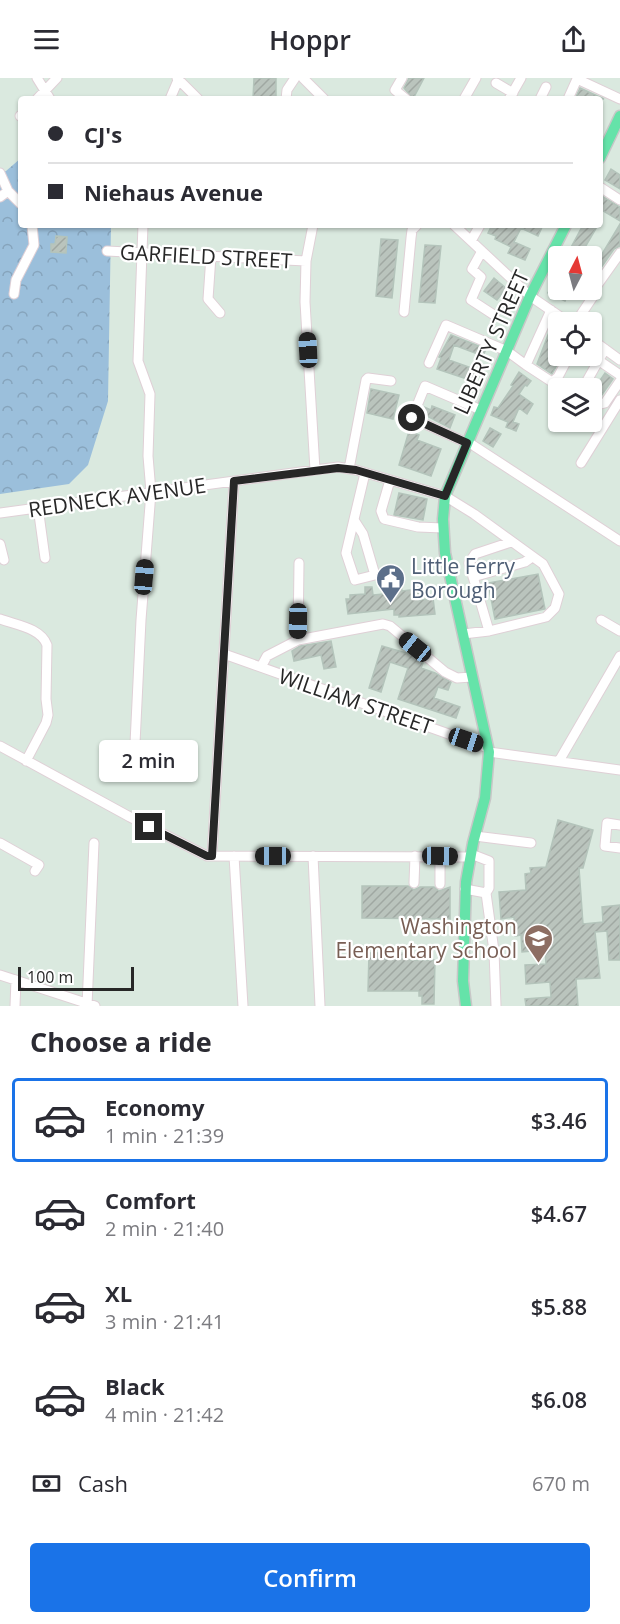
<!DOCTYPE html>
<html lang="en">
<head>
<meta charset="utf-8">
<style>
	:root { --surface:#fff; --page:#f2f2f3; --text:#2b2b33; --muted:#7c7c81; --line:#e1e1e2; --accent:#1a73e8 }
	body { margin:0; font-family:"Open Sans",sans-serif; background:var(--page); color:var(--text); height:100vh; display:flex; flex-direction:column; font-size:22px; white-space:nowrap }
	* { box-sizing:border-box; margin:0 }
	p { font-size:20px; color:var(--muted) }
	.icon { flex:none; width:33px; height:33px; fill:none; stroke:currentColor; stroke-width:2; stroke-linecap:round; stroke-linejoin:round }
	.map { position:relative; height:928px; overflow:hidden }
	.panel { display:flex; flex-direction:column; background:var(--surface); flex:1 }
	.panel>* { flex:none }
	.top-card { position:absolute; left:18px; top:18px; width:585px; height:132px; border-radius:6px; box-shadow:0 2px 4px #0004; display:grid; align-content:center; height:132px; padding:0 30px; background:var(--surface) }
	.needle { width:39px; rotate:6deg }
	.fabs { position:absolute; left:548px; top:168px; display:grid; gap:12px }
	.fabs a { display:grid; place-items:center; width:54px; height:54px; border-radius:6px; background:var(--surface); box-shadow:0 2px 4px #0004; font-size:30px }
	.scale { position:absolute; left:18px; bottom:15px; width:116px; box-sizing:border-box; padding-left:6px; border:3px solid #272727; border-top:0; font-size:16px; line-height:21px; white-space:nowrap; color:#272727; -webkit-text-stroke:4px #fff; paint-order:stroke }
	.end { position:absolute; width:27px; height:27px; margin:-14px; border:8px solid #272727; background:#fff; box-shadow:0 0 0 3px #fff }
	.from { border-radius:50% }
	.bubble { position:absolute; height:42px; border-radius:6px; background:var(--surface); box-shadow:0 2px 4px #0004; font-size:20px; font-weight:600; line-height:42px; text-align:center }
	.car { position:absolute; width:18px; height:36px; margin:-18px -9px; border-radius:8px; box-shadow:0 0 4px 2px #0007; background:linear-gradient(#222 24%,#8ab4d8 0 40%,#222 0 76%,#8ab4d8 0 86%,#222 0) }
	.top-card b { display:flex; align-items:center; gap:21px; height:57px; font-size:22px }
	.top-card b+b { border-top:2px solid var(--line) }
	.top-card i { width:15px; height:15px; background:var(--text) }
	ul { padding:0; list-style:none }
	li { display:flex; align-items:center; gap:18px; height:84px; margin:0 12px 9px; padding:0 18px; border:3px solid transparent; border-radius:6px }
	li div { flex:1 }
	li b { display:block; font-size:22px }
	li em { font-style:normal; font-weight:600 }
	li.current { border-color:var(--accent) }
	li>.icon { width:54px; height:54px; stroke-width:1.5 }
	h2 { padding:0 30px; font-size:27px; line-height:72px }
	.pay { display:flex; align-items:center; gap:15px; height:66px; padding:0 30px; font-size:22px }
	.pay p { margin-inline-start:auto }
	.button { display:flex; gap:12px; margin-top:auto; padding:12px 30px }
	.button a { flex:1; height:69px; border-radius:6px; background:var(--accent); color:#fff; font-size:24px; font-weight:600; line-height:69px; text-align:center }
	header { display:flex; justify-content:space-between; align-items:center; height:78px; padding:0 30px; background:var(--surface); font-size:27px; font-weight:600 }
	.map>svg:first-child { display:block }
</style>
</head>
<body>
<header><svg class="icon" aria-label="menu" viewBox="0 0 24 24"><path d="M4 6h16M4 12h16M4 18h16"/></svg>Hoppr<svg class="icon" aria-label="share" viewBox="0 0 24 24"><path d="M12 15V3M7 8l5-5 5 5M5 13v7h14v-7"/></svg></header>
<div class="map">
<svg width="620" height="928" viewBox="0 0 620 928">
	<defs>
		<pattern id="forest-crowns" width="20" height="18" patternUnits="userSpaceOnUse" patternTransform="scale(1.5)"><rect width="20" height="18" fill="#9bbfdb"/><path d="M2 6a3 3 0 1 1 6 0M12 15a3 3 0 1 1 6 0" fill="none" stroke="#86a4bc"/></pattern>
		<pattern id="building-hatch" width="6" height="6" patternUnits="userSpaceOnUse" patternTransform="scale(1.5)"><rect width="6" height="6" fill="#bac4bd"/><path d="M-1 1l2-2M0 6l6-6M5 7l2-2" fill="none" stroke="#a0a8a2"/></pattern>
	</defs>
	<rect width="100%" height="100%" fill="#dae9df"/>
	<!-- forest -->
	<path fill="url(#forest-crowns)" d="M21 80V147H111L108 323 88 387 69 406 0 416V94L6 93Z"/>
	<!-- building -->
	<path fill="url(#building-hatch)" stroke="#b4c4bb" stroke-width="1.5" d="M254 0H276V21H253Z
		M409 0H424L413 21 404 10Z
		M580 10 604 21H575Z
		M611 91 620 97V111L605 102Z
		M600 117 620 129V143L600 131Z
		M620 146V168L614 171 598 194 593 191Z
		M492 147H543L538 158 521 150 514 164 530 171 525 182 508 175 511 169 495 161 496 158 488 155Z
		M583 147H598L580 178H574L568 175Z
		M56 158 67 159 66 175 51 174V166H55Z
		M381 161 398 162 392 220 376 218Z
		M425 167 441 168 435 225 419 224Z
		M558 193V212L569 214 565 223 548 215Z
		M494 200 506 210 497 222 484 213Z
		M550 252 558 254V278H562L552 296 537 286Z
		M451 257 486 271 483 278 454 267 449 282 477 292 473 303 437 291 441 280 439 279Z
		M519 294 531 303 527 308 525 307 519 316 533 326 527 336 519 330 513 344 519 346 516 353 506 349 508 344 491 337 494 329 498 330 513 308 511 307Z
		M605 295 613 301 601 318 592 314Z
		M371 311 399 317 393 341 367 335Z
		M432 328 455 337 450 350 421 335 424 329 431 332Z
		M490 350 501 356 493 369 483 363Z
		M409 353 419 357 417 362 441 371 431 398 399 387Z
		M399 415 427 421 423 442 394 437Z
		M538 496 545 531 495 541 488 505Z
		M401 507 402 513 418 511 419 522 433 520 435 536 399 539V537H394V531L348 536 346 521H350V517L365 516V509H372L373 517 394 515 393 508Z
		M331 563 336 589 324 591 321 577 294 583 292 573 300 568Z
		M382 568 416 578 423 585 421 590 435 595 451 604 448 612 438 609 434 620 460 629 456 640 398 621 408 590 390 584 381 614 369 610Z
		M558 742 593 752 583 790H579L583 846 603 844 602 829 620 827V882H609L607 853 595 854 600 900 576 901 578 928H526L525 921 551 919 550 904 526 906 525 887 546 886 545 872 522 874 521 857 515 858 514 839 501 841 499 814 526 812 525 796 531 795 530 790 546 789Z
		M362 808H408L414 812 420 809H434L439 813 450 809V841L362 840Z
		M369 875H411V882H435L434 926H422V918H419V913H368Z"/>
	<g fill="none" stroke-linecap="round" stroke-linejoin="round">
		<defs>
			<path id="minor" d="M37 0 50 21
				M177 0 198 21
				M303 0 324 21
				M402 0 395 12 406 21
				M496 5 513 15
				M37 21 57 0
				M170 21 179 0
				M286 21 287 12 295 0
				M464 21 476 0
				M509 21 521 0
				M540 21 546 9
				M568 21 577 1 620 21
				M20 38 21 37
				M0 95 8 113
				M600 109 620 122
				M0 119 8 113 21 126
				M313 147 306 183 305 224 315 392
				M454 147 530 218 568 244
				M471 163 480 147
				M107 173 306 183
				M482 173 472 191 481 199 471 222 494 237
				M211 178 208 221 220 235
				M591 202 598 206 620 175
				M14 216 16 202 34 167 32 147
				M404 234 411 160 412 152 417 147
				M576 244 594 217 585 212
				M591 261 620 282
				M598 282 620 297
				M429 285 446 247 507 273 526 287 551 232
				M526 287 552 304 558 299 569 278
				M583 310 605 271
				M591 320 601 326 605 325 620 303
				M468 364 620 463
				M467 365 412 340 425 308 481 332
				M581 385 620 322
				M349 391 366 302 368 300 391 303
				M390 402 381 433 384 441 418 449 443 450
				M38 429 45 480
				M0 435 315 392 338 389 356 392 445 418 474 436 543 486 559 516 555 530 546 539 489 553 463 556
				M354 442 363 456 375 497 355 502 346 475 365 395
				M0 466 4 482
				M473 499 525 484 532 479
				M0 541C16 547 41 550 47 567L46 621 48 637 46 645 26 683
				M601 542 620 553
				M489 553 469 485 475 476 511 464
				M298 562 383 546 390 548 445 594 457 600 472 599
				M224 576 488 670
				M261 589 267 578 298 562 299 485
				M0 668 130 739 207 778 470 779
				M489 674 620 692
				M559 683 620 578
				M134 686 141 542 151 414 148 378 150 316 138 283 143 147
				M620 747 607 745 605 768 620 770
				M475 758 531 765
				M0 765 39 787 35 793
				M471 776 489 783V810L486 815 494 873 496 928
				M212 778 234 403
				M234 778 243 928
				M313 778 320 928
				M440 779V806
				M414 805 415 778
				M465 811 486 815
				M0 897 95 928
				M15 928 16 902
				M87 928 94 765"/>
			<path id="major" d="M600 80 620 38
				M466 928 463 903 466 804 473 765 485 720 489 674 445 475 443 441 445 418 530 218 566 147"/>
		</defs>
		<!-- minor casing -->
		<use href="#minor" stroke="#dfd0d6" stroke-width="11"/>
		<!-- major casing -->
		<use href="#major" stroke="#c7c7c7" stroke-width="13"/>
		<!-- minor -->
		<use href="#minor" stroke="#fff" stroke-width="9"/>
		<!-- major -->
		<use href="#major" stroke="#65e3a9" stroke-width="10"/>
	</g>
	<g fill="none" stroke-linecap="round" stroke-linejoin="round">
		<!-- route -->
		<path stroke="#272727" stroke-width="8" d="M149 749 207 778H212L234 403 338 390 356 392 445 418 467 365 412 340"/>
	</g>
	<!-- icons -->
	<defs>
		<symbol id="civic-pin" viewBox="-11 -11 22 30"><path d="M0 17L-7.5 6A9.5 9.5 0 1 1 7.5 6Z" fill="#5c6f8a" stroke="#fff"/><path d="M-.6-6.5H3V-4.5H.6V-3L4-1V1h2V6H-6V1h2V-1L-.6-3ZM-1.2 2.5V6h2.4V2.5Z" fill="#fff"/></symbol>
		<symbol id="school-pin" viewBox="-11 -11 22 30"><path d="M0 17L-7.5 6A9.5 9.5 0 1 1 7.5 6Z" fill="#8d6e63" stroke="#fff"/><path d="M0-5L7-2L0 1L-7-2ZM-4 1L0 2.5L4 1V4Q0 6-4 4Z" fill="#fff"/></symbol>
	</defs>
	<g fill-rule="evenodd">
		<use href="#civic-pin" x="374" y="484" width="33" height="45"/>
		<use href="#school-pin" x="522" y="844" width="33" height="45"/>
	</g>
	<g text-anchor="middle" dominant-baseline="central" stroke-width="4.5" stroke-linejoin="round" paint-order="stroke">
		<!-- street labels -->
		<g font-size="21" fill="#272727" stroke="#fff">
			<text transform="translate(206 178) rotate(3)">GARFIELD STREET</text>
			<text transform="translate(491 264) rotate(-66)">LIBERTY STREET</text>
			<text transform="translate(117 419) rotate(-8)">REDNECK AVENUE</text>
			<text transform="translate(356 623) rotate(19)">WILLIAM STREET</text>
		</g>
		<!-- service labels -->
		<g font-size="21" fill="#4e5e75" stroke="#fff" text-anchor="start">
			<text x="411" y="488">Little Ferry<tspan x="411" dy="24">Borough</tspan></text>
		</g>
		<!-- education labels -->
		<g font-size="21" fill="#785e54" stroke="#fff" text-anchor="end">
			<text x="517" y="848">Washington<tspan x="517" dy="24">Elementary School</tspan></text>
		</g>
	</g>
</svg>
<div class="fabs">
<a><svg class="needle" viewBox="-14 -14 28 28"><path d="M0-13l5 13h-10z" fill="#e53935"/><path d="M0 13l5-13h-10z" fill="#7c7c81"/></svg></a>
<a><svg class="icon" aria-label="locate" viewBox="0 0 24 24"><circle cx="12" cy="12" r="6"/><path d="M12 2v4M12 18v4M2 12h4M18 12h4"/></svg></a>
<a><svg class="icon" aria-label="layers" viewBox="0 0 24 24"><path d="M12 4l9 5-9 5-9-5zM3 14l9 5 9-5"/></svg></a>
</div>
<div class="scale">100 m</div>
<i class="end from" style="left:412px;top:340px"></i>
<i class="end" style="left:149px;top:749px"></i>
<div class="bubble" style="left:99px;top:662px;width:99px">2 min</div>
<i class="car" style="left:308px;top:272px;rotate:357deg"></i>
<i class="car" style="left:144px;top:499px;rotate:5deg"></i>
<i class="car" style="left:298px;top:543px;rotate:181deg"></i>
<i class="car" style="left:415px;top:569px;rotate:309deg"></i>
<i class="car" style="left:466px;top:662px;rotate:109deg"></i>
<i class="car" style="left:273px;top:778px;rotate:270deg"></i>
<i class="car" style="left:440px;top:778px;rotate:91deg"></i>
<div class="top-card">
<b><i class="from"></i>CJ's</b>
<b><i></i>Niehaus Avenue</b>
</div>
</div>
<section class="panel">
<h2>Choose a ride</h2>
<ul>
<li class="current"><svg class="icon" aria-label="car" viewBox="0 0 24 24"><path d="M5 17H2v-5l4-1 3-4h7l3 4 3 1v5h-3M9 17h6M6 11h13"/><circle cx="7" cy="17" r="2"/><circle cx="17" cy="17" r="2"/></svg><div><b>Economy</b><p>1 min · 21:39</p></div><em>$3.46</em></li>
<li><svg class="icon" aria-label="car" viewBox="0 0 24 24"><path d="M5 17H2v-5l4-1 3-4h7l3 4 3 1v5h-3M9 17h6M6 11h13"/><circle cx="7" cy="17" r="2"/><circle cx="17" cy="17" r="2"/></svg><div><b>Comfort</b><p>2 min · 21:40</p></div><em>$4.67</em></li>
<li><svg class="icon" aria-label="car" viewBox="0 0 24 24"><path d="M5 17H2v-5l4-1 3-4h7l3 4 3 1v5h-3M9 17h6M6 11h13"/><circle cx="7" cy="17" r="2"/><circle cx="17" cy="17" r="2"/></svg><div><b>XL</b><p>3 min · 21:41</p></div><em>$5.88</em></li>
<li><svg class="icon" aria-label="car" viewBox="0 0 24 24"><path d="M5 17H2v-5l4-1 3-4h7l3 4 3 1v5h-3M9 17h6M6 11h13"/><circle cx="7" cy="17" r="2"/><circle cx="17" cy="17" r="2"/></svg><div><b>Black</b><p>4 min · 21:42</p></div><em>$6.08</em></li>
</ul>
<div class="pay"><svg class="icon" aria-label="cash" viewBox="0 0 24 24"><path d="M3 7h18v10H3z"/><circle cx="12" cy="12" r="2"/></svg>Cash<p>670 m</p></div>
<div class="button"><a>Confirm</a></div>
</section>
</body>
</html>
